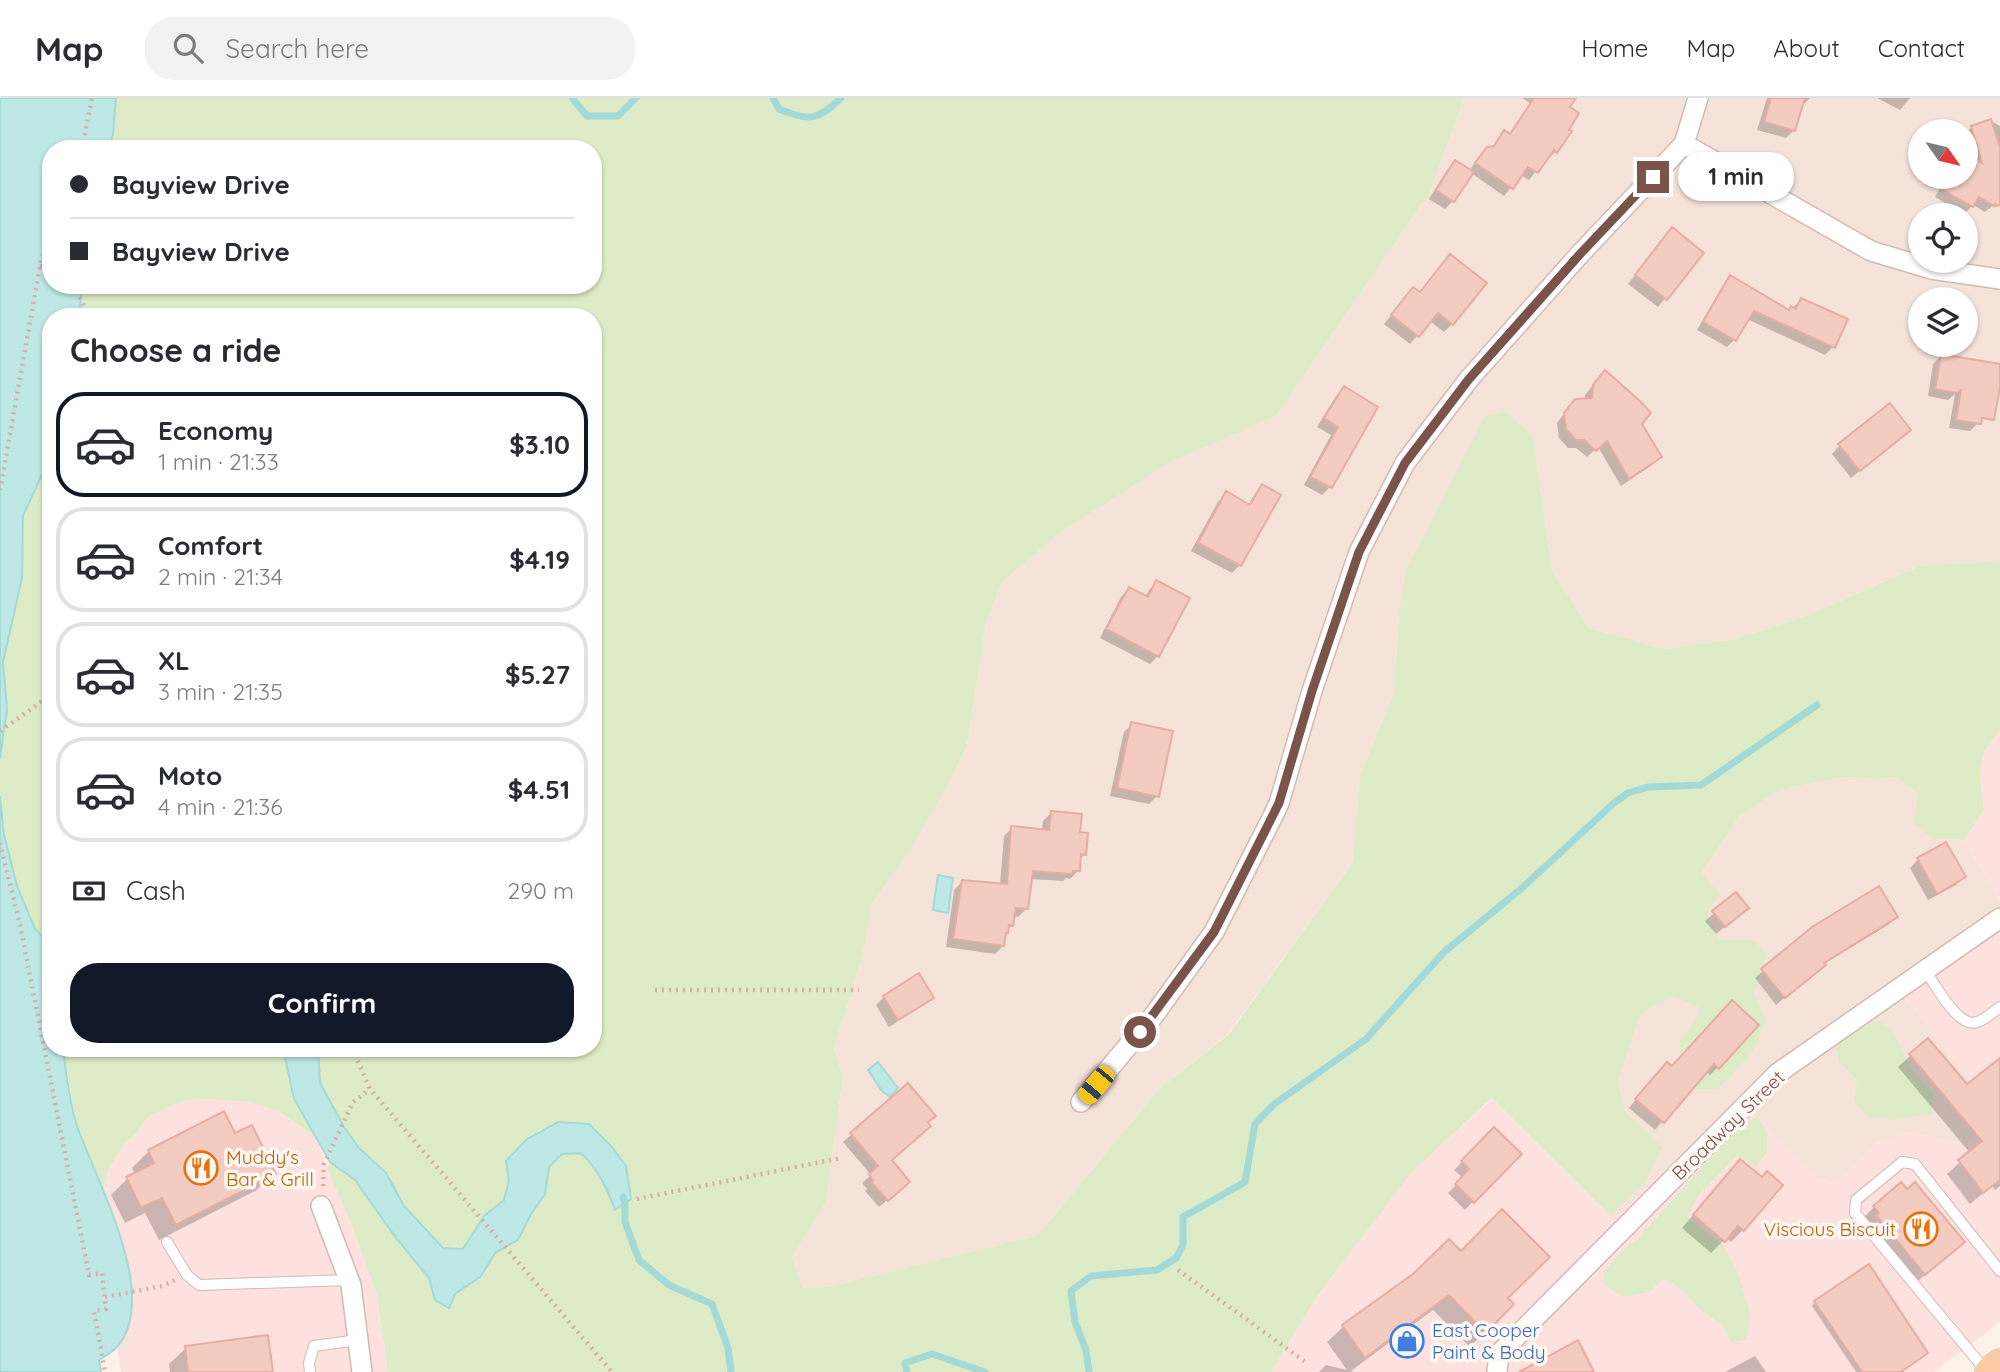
<!DOCTYPE html>
<html lang="en">
<head>
<meta charset="utf-8">
<style>
	:root { --surface:#fff; --page:#f2f2f3; --text:#2b2b33; --muted:#7c7c81; --line:#e1e1e2; --accent:#111827 }
	body { margin:0; font-family:Quicksand,sans-serif; background:var(--page); color:var(--text); height:100vh; display:flex; flex-direction:column; font-size:26px; white-space:nowrap }
	* { box-sizing:border-box; margin:0 }
	p { font-size:23px; color:var(--muted) }
	.icon { flex:none; width:38px; height:38px; fill:none; stroke:currentColor; stroke-width:2; stroke-linecap:round; stroke-linejoin:round }
	.map { position:relative; flex:1; overflow:hidden }
	.details { position:absolute; left:42px; top:210px; width:560px; height:749px; display:flex; flex-direction:column; background:var(--surface); border-radius:28px; box-shadow:0 2px 5px #0004 }
	.details>* { flex:none }
	.banner { position:absolute; left:42px; top:42px; width:560px; height:154px; border-radius:28px; box-shadow:0 2px 5px #0004; display:grid; align-content:center; height:154px; padding:0 28px; background:var(--surface) }
	.needle { width:46px; rotate:124deg }
	.controls { position:absolute; left:1908px; top:21px; display:grid; gap:14px }
	.controls a { display:grid; place-items:center; width:70px; height:70px; border-radius:50%; background:var(--surface); box-shadow:0 2px 5px #0004; font-size:35px }
	.end { position:absolute; width:32px; height:32px; margin:-16px; border:9px solid #79534c; background:#fff; box-shadow:0 0 0 4px #fff }
	.from { border-radius:50% }
	.bubble { position:absolute; height:49px; border-radius:24px; background:var(--surface); box-shadow:0 2px 5px #0004; font-size:23px; font-weight:800; line-height:49px; text-align:center }
	.car { position:absolute; width:21px; height:42px; margin:-21px -10px; border-radius:9px; box-shadow:0 0 5px 2px #0007; background:linear-gradient(#f5c518 24%,#345 0 40%,#f5c518 0 76%,#345 0 86%,#f5c518 0) }
	.banner b { display:flex; align-items:center; gap:24px; height:66px; font-size:26px }
	.banner b+b { border-top:2px solid var(--line) }
	.banner i { width:18px; height:18px; background:var(--text) }
	ul { padding:0; list-style:none }
	li { display:flex; align-items:center; gap:21px; height:105px; margin:0 14px 10px; padding:0 14px; border:4px solid var(--line); border-radius:28px }
	li div { flex:1 }
	li b { display:block; font-size:26px }
	li em { font-style:normal; font-weight:800 }
	li.current { border-color:var(--accent) }
	li>.icon { width:63px; height:63px; stroke-width:1.5 }
	h2 { padding:0 28px; font-size:32px; line-height:84px }
	.pay { display:flex; align-items:center; gap:18px; height:77px; padding:0 28px; font-size:26px }
	.pay p { margin-inline-start:auto }
	.button { display:flex; gap:14px; margin-top:auto; padding:14px 28px }
	.button a { flex:1; height:80px; border-radius:28px; background:var(--accent); color:#fff; font-size:28px; font-weight:800; line-height:80px; text-align:center }
	header { display:flex; align-items:center; gap:42px; box-sizing:border-box; height:98px; padding:0 35px; background:var(--surface); border-bottom:2px solid var(--line) }
	header strong { font-size:33px }
	nav { display:flex; gap:38px; margin-inline-start:auto; font-size:24px }
	.search { width:490px; height:63px; background:var(--page); display:flex; align-items:center; gap:18px; box-sizing:border-box; padding:0 24px; border-radius:28px; color:var(--muted); font-size:26px }
	.map>svg:first-child { display:block }
</style>
</head>
<body>
<header>
<strong>Map</strong>
<div class="search"><svg class="icon" aria-label="search" viewBox="0 0 24 24"><circle cx="10" cy="10" r="6"/><path d="M15 15l6 6"/></svg>Search here</div>
<nav><a>Home</a><a>Map</a><a>About</a><a>Contact</a></nav>
</header>
<div class="map">
<svg width="2000" height="1274" viewBox="0 0 2000 1274">
	<rect width="100%" height="100%" fill="#fdf2ea"/>
	<!-- residential -->
	<path fill="#f5e2d8" fill-rule="evenodd" d="M1464 0H2000V463L1918 468 1811 516 1735 541 1665 551 1589 530 1552 473 1533 339 1399 518 1394 594 1360 677 1353 764 1228 936 1161 989 1038 1137 828 1189 801 1190 792 1159 826 1104 843 978 834 951 865 848 871 807 913 748 950 683 967 647 986 526 1002 484 1060 435 1169 365 1276 318 1430 94ZM1920 33H1965V79H1920ZM1920 117H1965V163H1920ZM1920 201H1965V247H1920Z
		M1842 679 1880 681 1897 679 1918 696 1933 741 1964 742 2000 803V810L1892 884 1996 1014 1995 1021 1965 1046 1910 1034 1876 1045 1845 1077 1833 1084 1817 1079 1740 1004 1615 1122 1493 1000 1694 785 1739 719 1779 692Z"/>
	<!-- commercial -->
	<path fill="#fde1de" d="M2000 631V803L1964 742 1984 712 1980 677 1983 657Z
		M2000 810V1224L1934 1274H1271L1318 1197 1411 1075 1493 1000 1615 1122 1740 1003 1817 1079 1833 1084 1845 1077 1876 1045 1910 1034 1965 1046 1995 1022 1996 1014 1892 884Z
		M208 1001 250 1004 278 1013 314 1037 347 1115 377 1197 388 1274H121L117 1249 131 1223 123 1148 103 1093 109 1070 125 1045 135 1037 149 1018 182 1003Z"/>
	<!-- green -->
	<path fill="#ddecc7" d="M116 0H1464L1430 94 1276 318 1169 365 1060 435 1002 484 986 526 967 647 950 683 913 748 871 807 865 848 834 951 843 978 826 1104 792 1159 802 1190 828 1189 1038 1137 1161 989 1229 936 1353 764 1360 677 1394 594 1399 518 1406 472 1485 318 1506 314 1533 339 1552 473 1589 530 1665 551 1735 541 1811 516 1919 468 2000 463V631L1983 657 1980 677 1984 712 1964 742 1933 741 1914 725 1918 696 1897 679 1880 681 1842 679 1779 692 1739 719 1701 775 1720 796 1706 817 1719 841 1755 843 1767 857 1754 897 1766 921 1753 954 1718 991H1696L1680 972V944L1701 913 1696 907 1673 898 1640 916 1618 982 1624 1013 1662 1049 1644 1086 1610 1117 1492 1000 1411 1075 1318 1197 1271 1274H388L377 1197 347 1115 327 1071 330 1064 355 1082 396 1140 429 1180 435 1202 449 1209 455 1196 480 1179 496 1154 518 1142 531 1116 545 1096 549 1069 562 1056 581 1055C598 1071 607 1089 615 1112L626 1068 541 1031 527 1041 506 1063 509 1082 504 1102 484 1118 463 1151 443 1150 404 1108 386 1075 359 1050 344 1029 320 985 318 950H593V219H79L81 191 82 187H593V51H108L113 37Z
		M51 357V847L35 831 17 788 4 737 0 698V660L7 612 3 564 22 480 23 418Z
		M1879 923 1892 932 1911 970 1933 996 1931 1015 1892 1022 1866 1018 1854 1002 1857 982 1839 964 1836 944 1860 929Z
		M63 950H283L294 1001 314 1037 278 1013 250 1004 208 1001 182 1003 149 1018 135 1037 125 1045 109 1070 103 1093 76 1024Z
		M1758 1020 1767 1033V1054L1755 1069 1738 1057 1699 1097 1687 1119 1723 1147 1738 1175 1750 1215 1747 1242 1731 1244 1723 1228 1701 1212 1679 1189 1664 1181 1649 1194 1623 1199 1603 1186 1604 1173 1623 1152 1638 1141 1744 1021Z"/>
	<!-- water -->
	<path fill="#bde8e6" stroke="#a3dad8" stroke-width="2" d="M0 0H116L113 37 108 51H51V187H82L79 219H51V357L23 418 22 480 3 564 7 612 0 660Z
		M0 698 4 737 17 788 35 831 51 847V950H63C66 975 69 1001 76 1025 94 1080 162 1197 117 1249 113 1254 105 1258 99 1262L101 1274H0Z
		M938 777 953 780 948 815 933 812Z
		M283 950H318L320 985 344 1029 359 1050 386 1075 404 1108 443 1150 463 1151 484 1118 504 1102 509 1082 506 1063 527 1041 558 1024 589 1026 611 1048 626 1068 631 1101 615 1112C607 1090 598 1071 581 1055L562 1056 549 1069 545 1096 531 1116 518 1142 496 1154 480 1179 455 1196 449 1210 435 1202 429 1180 396 1140 355 1082 330 1064 294 1001Z
		M878 964 898 990 890 999 882 993 868 972Z"/>
	<!-- shadow -->
	<path fill="#0003" d="M1522 0H1573L1567 9 1556 53 1548 61 1546 60 1529 82 1521 77 1504 98 1471 75 1453 103 1445 111 1429 101 1447 72 1455 64 1469 73 1479 59 1488 50H1491L1504 34 1509 37 1530 5Z
		M1767 0H1810L1805 5 1802 4 1794 32 1786 40 1757 32Z
		M1877 0H1910L1900 12Z
		M1991 23 2000 28V102L1985 114 1973 107 1964 116 1935 99 1946 79H1965V36L1972 29Z
		M1664 140 1702 155 1658 209 1628 186Z
		M1731 179 1788 213 1802 202 1833 249 1825 257 1747 221 1735 241 1727 249 1697 232 1723 187Z
		M1413 191 1452 226 1444 234 1430 223 1410 246 1384 226Z
		M1941 258 1994 267 1978 325 1970 333 1949 330 1955 296 1948 302 1928 298 1933 266Z
		M1597 282 1640 326 1660 359 1652 367 1621 388 1598 349 1587 359 1576 350H1568L1559 340 1557 325 1567 312 1585 302V297Z
		M1344 290 1330 389 1322 397 1304 387 1331 337 1317 329 1336 298Z
		M1901 339 1851 380 1832 356 1839 348Z
		M1262 389 1240 467 1232 475 1191 453 1218 404 1226 396 1248 408 1254 397Z
		M1157 484 1158 558 1150 566 1100 540 1121 499 1129 491 1145 499 1149 492Z
		M1132 626 1157 698 1149 706 1110 698 1124 634Z
		M1051 715 1078 736 1085 756 1079 762 1078 773 1070 781 1066 780 1063 783 1030 781 1026 811 1018 819 1013 818 1012 827 1004 837 1003 848 995 856 946 849 954 792 962 784 1000 787 1004 738 1012 730 1042 733 1043 723Z
		M1945 746 1964 779 1956 787 1928 802 1910 770 1918 762Z
		M1736 797 1738 818 1716 836 1705 823Z
		M1896 819 1888 827 1824 866 1776 907 1755 880 1763 873Z
		M918 878 932 899 924 907 889 929 876 907 884 899Z
		M1724 913 1718 969 1710 977 1705 973 1655 1032 1629 1010 1659 974 1672 970Z
		M1911 957 1966 989 2000 963V1088L1995 1092 1992 1088 1970 1106 1947 1076 1970 1055 1898 969Z
		M908 988 890 1063 900 1091 879 1109 865 1093 867 1091 862 1085 871 1077 843 1044Z
		M1494 1032 1519 1056 1465 1112 1448 1095 1463 1080 1454 1072Z
		M234 1038 274 1075 257 1092 159 1142 145 1115 125 1125 111 1097 127 1081 136 1077 132 1070 149 1053Z
		M1728 1075 1743 1132 1731 1144 1726 1140 1711 1155 1682 1130Z
		M1874 1109 1963 1144 1912 1188 1862 1121Z
		M1414 1178 1506 1201 1512 1206 1470 1249 1433 1212 1351 1273 1354 1274H1319L1326 1267 1347 1272 1327 1244 1343 1229Z
		M1815 1204 1900 1274H1856L1812 1208Z
		M186 1250 271 1274H170L169 1266Z
		M1755 1258 1766 1274H1725Z"/>
	<g fill="none" stroke-linecap="round" stroke-linejoin="round">
		<!-- stream -->
		<path stroke="#a3dad8" stroke-width="7" d="M572 0 587 18H618L636 0
			M773 0 779 11C810 23 817 23 841 0
			M623 1099 625 1105V1124L639 1162 669 1187 712 1206 728 1250 731 1274
			M907 1274 905 1265 932 1256 985 1274
			M1089 1274 1086 1252 1075 1224 1071 1193 1091 1178 1157 1172 1176 1160 1183 1147V1119L1245 1084 1255 1026 1273 1007 1366 941 1444 854 1522 790 1615 704 1628 695 1648 689 1701 687 1817 607"/>
	</g>
	<!-- building -->
	<path fill="#f3cbc1" stroke="#e6aea1" stroke-width="2" d="M1534 0H1576L1570 9 1579 15 1569 32 1572 33 1557 55 1554 52 1538 75 1528 69 1513 91 1475 65 1487 49 1494 48 1504 32 1510 36Z
		M1771 0H1805L1795 33 1764 24Z
		M1991 21 2000 49V107L1996 108 1995 106 1994 108 1979 99 1973 109 1941 91 1948 79H1965V55L1982 65 1971 28Z
		M1455 62 1474 74 1454 104 1436 92Z
		M1672 129 1704 155 1667 202 1635 177Z
		M1450 156 1487 185 1453 227 1438 215 1419 239 1391 217 1413 189 1420 194Z
		M1730 177 1789 212 1791 208 1796 211 1801 200 1848 221 1835 250 1754 213 1736 243 1703 224Z
		M1941 256 2000 266V289L1994 322 1982 320 1981 326 1956 322 1961 292 1957 295 1935 291Z
		M1605 272 1641 304 1651 315 1642 326 1662 359 1629 381 1607 343 1596 353 1584 342H1576L1566 331 1564 315 1575 301 1592 300 1593 287Z
		M1344 288 1378 309 1332 390 1310 379 1338 329 1324 320Z
		M1890 305 1911 332 1860 373 1838 346Z
		M1262 386 1281 397 1241 468 1198 445 1226 393 1250 407Z
		M1156 482 1190 500 1159 559 1106 531 1129 489 1148 499Z
		M1131 624 1173 633 1159 699 1117 690Z
		M1051 713 1082 716 1080 734 1088 735 1086 757 1081 756 1080 773H1073V776L1033 773 1028 811 1016 810 1013 828 1009 827 1008 835H1006L1004 848 953 841 962 782 1007 786 1011 728 1049 732Z
		M1946 744 1966 779 1937 796 1917 760Z
		M1879 788 1898 819 1824 865 1826 867 1785 900 1761 871 1812 829Z
		M1736 794 1749 810 1725 829 1712 813Z
		M919 875 934 900 898 922 883 898Z
		M1732 902 1759 927 1719 971 1714 966 1664 1025 1635 1001 1667 964 1672 968Z
		M1928 940 1967 986 2000 960V1082L1983 1095 1958 1062 1982 1043 1909 956Z
		M908 985 936 1018 928 1024 931 1028 892 1062 910 1084 888 1103 871 1084 873 1082 869 1076 878 1068 850 1035Z
		M224 1013 235 1035 252 1027 276 1076 176 1127 162 1100 141 1110 126 1079 154 1065 148 1052Z
		M1494 1029 1522 1056 1474 1105 1455 1086 1469 1071 1461 1063Z
		M1740 1061 1762 1079 1767 1073 1783 1087 1744 1133 1738 1128 1725 1144 1693 1117Z
		M1901 1084 1907 1091 1915 1084 1965 1144 1925 1177 1876 1117 1879 1115 1873 1108Z
		M1502 1111 1550 1159 1508 1200 1514 1206 1486 1235 1449 1197 1365 1260 1342 1227 1413 1176 1449 1141 1461 1153Z
		M1869 1166 1928 1255 1901 1274H1862L1814 1203Z
		M268 1237 273 1274H188L185 1248Z
		M1578 1242 1594 1274H1519Z"/>
	<g fill="none" stroke-linecap="round" stroke-linejoin="round">
		<defs>
			<path id="service" d="M1925 872C1935 886 1958 931 1977 924 1985 922 1993 914 2000 909
				M167 1144 187 1177 199 1187 349 1182
				M310 1274 309 1265 314 1248 358 1242
				M1987 1274 1855 1115 1856 1102 1902 1064 1915 1066 2000 1173"/>
			<path id="minor" d="M1684 46 1871 153 1931 171 2000 181
				M1081 1004 1154 917 1214 834 1275 714 1279 705 1312 593 1359 454 1405 365 1469 281 1581 155 1684 46 1698 0
				M321 1108 351 1187 362 1274
				M1497 1274 1499 1256 1778 975 2000 820"/>
			<path id="primary" d="M1990 1274 2000 1266"/>
		</defs>
		<!-- service casing -->
		<use href="#service" stroke="#d3bab1" stroke-width="12"/>
		<!-- minor casing -->
		<use href="#minor" stroke="#d3bab1" stroke-width="22"/>
		<!-- primary casing -->
		<use href="#primary" stroke="#d9cfcd" stroke-width="32"/>
		<!-- path -->
		<path stroke="#d9ada3" stroke-width="4.5" stroke-dasharray="2 5" stroke-linecap="butt" d="M82 51 92 0
			M40 168 51 171
			M73 187 90 219
			M0 392 40 168 48 137
			M0 633 51 597
			M0 745 20 827 89 1177 102 1175 106 1211 94 1213 105 1274
			M655 892H859
			M352 950 370 991 612 1274
			M323 1088 324 1066 353 1004 370 991
			M637 1101 841 1060
			M1178 1172 1307 1265
			M105 1199 162 1188 175 1182"/>
		<!-- service -->
		<use href="#service" stroke="#fff" stroke-width="10"/>
		<!-- minor -->
		<use href="#minor" stroke="#fff" stroke-width="19"/>
		<!-- primary -->
		<use href="#primary" stroke="#fbc9a2" stroke-width="30"/>
	</g>
	<g fill="none" stroke-linecap="round" stroke-linejoin="round">
		<!-- route -->
		<path stroke="#79534c" stroke-width="9" d="M1140 934 1214 834 1279 705 1312 593 1359 454 1405 365 1469 281 1581 155 1653 79"/>
	</g>
	<!-- icons -->
	<defs>
		<symbol id="restaurant-ring" viewBox="-11 -11 22 22"><circle r="9.5" fill="#fff7f1" stroke="#e8710a" stroke-width="1.5"/><path d="M-5-6h1v4h1v-4h1v4h1v-4h1v5L-1.5 .5V6h-2V.5L-5-1ZM5-6V6H3V1.5H1.5Q1.5-4 5-6Z" fill="#e8710a"/></symbol>
		<symbol id="shop-ring" viewBox="-11 -11 22 22"><circle r="9.5" fill="#fff7f1" stroke="#3f7fe0" stroke-width="1.5"/><path d="M-5-2.5h2.3a2.7 3.5 0 0 1 5.4 0H5L5.5 6h-11ZM-1.5-2.5h3a1.5 2.3 0 0 0-3 0Z" fill="#3f7fe0"/></symbol>
	</defs>
	<g fill-rule="evenodd">
		<use href="#restaurant-ring" x="182" y="1051" width="38" height="38"/>
		<use href="#restaurant-ring" x="1902" y="1112" width="38" height="38"/>
		<use href="#shop-ring" x="1388" y="1224" width="38" height="38"/>
	</g>
	<g text-anchor="middle" dominant-baseline="central" stroke-width="7" stroke-linejoin="round" paint-order="stroke">
		<!-- street labels -->
		<g font-size="19" fill="#79534c" stroke="#fff7f1">
			<text transform="translate(1728 1027) rotate(-44)">Broadway Street</text>
		</g>
		<!-- food labels -->
		<g font-size="19" fill="#c56008" stroke="#fff7f1" text-anchor="start">
			<text x="226" y="1059">Muddy's<tspan x="226" dy="22">Bar &amp; Grill</tspan></text>
			<text x="1896" y="1131" text-anchor="end">Viscious Biscuit</text>
		</g>
		<!-- shop labels -->
		<g font-size="19" fill="#366cbe" stroke="#fff7f1" text-anchor="start">
			<text x="1432" y="1232">East Cooper<tspan x="1432" dy="22">Paint &amp; Body</tspan></text>
		</g>
	</g>
</svg>
<div class="controls">
<a><svg class="needle" viewBox="-14 -14 28 28"><path d="M0-13l5 13h-10z" fill="#e53935"/><path d="M0 13l5-13h-10z" fill="#7c7c81"/></svg></a>
<a><svg class="icon" aria-label="locate" viewBox="0 0 24 24"><circle cx="12" cy="12" r="6"/><path d="M12 2v4M12 18v4M2 12h4M18 12h4"/></svg></a>
<a><svg class="icon" aria-label="layers" viewBox="0 0 24 24"><path d="M12 4l9 5-9 5-9-5zM3 14l9 5 9-5"/></svg></a>
</div>
<i class="end from" style="left:1140px;top:934px"></i>
<i class="end" style="left:1653px;top:79px"></i>
<div class="bubble" style="left:1678px;top:54px;width:116px">1 min</div>
<i class="car" style="left:1096px;top:987px;rotate:220deg"></i>
<div class="banner">
<b><i class="from"></i>Bayview Drive</b>
<b><i></i>Bayview Drive</b>
</div>
<section class="details">
<h2>Choose a ride</h2>
<ul>
<li class="current"><svg class="icon" aria-label="car" viewBox="0 0 24 24"><path d="M5 17H2v-5l4-1 3-4h7l3 4 3 1v5h-3M9 17h6M6 11h13"/><circle cx="7" cy="17" r="2"/><circle cx="17" cy="17" r="2"/></svg><div><b>Economy</b><p>1 min · 21:33</p></div><em>$3.10</em></li>
<li><svg class="icon" aria-label="car" viewBox="0 0 24 24"><path d="M5 17H2v-5l4-1 3-4h7l3 4 3 1v5h-3M9 17h6M6 11h13"/><circle cx="7" cy="17" r="2"/><circle cx="17" cy="17" r="2"/></svg><div><b>Comfort</b><p>2 min · 21:34</p></div><em>$4.19</em></li>
<li><svg class="icon" aria-label="car" viewBox="0 0 24 24"><path d="M5 17H2v-5l4-1 3-4h7l3 4 3 1v5h-3M9 17h6M6 11h13"/><circle cx="7" cy="17" r="2"/><circle cx="17" cy="17" r="2"/></svg><div><b>XL</b><p>3 min · 21:35</p></div><em>$5.27</em></li>
<li><svg class="icon" aria-label="car" viewBox="0 0 24 24"><path d="M5 17H2v-5l4-1 3-4h7l3 4 3 1v5h-3M9 17h6M6 11h13"/><circle cx="7" cy="17" r="2"/><circle cx="17" cy="17" r="2"/></svg><div><b>Moto</b><p>4 min · 21:36</p></div><em>$4.51</em></li>
</ul>
<div class="pay"><svg class="icon" aria-label="cash" viewBox="0 0 24 24"><path d="M3 7h18v10H3z"/><circle cx="12" cy="12" r="2"/></svg>Cash<p>290 m</p></div>
<div class="button"><a>Confirm</a></div>
</section>
</div>
</body>
</html>
